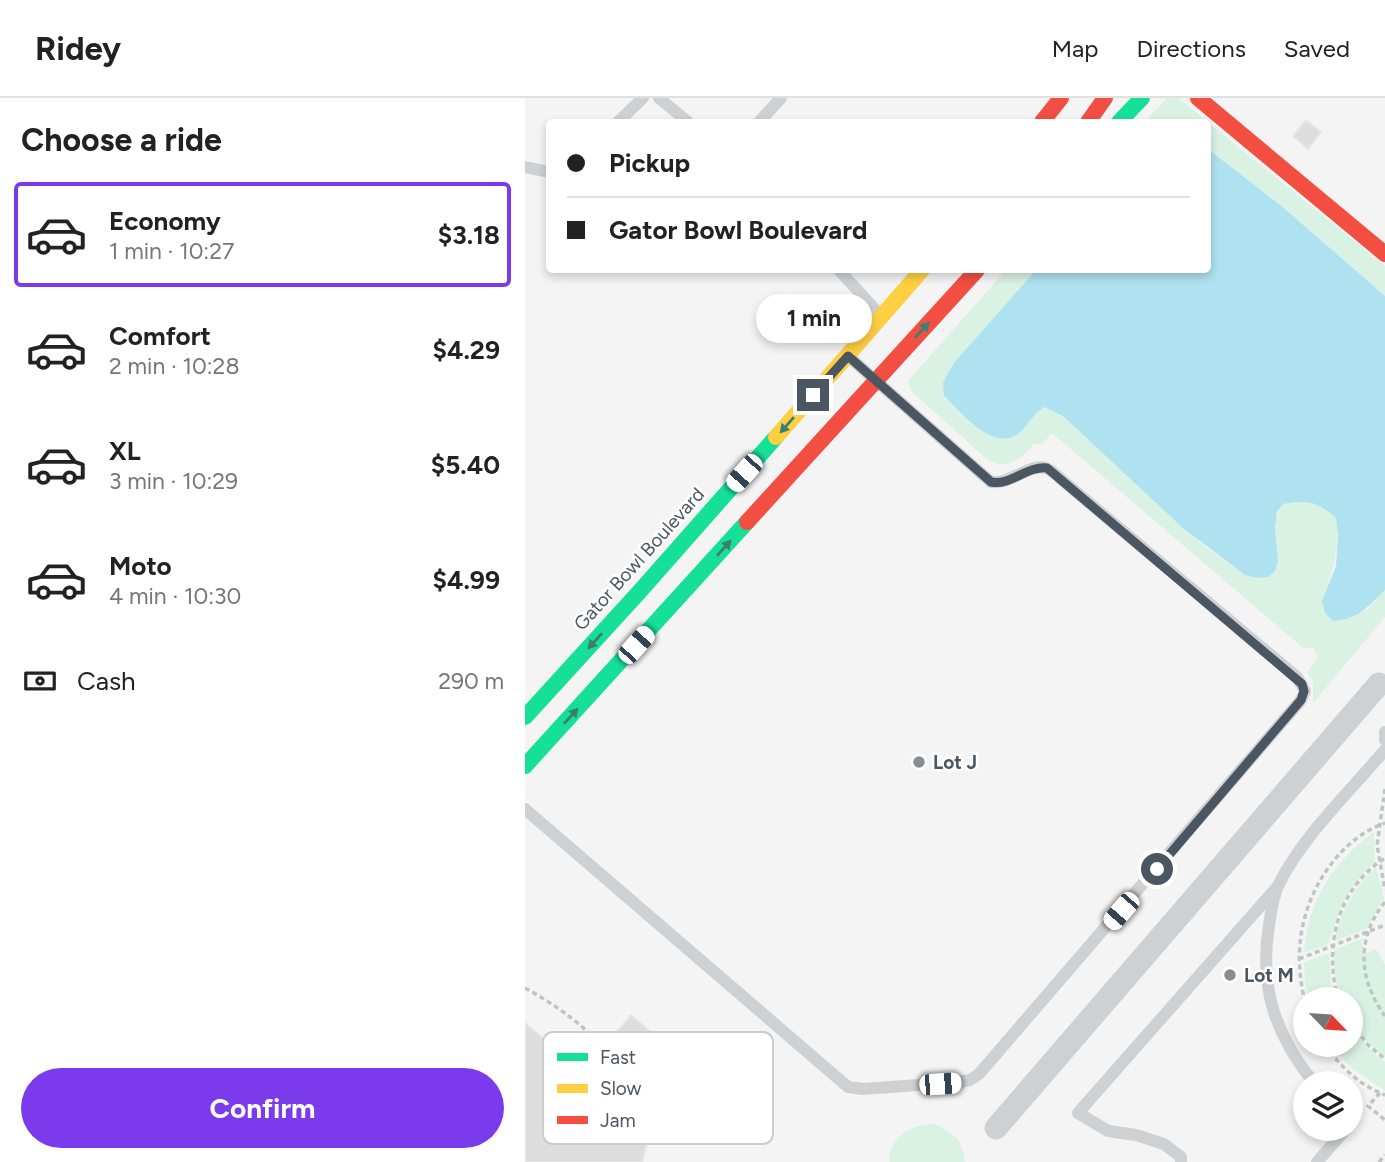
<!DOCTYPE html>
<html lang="en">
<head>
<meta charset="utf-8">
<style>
	:root { --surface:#fff; --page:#f2f2f2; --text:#222; --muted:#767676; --line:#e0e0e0; --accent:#7c3aed }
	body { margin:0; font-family:Figtree,sans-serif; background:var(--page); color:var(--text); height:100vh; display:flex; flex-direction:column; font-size:26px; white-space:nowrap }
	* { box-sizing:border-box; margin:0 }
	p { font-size:23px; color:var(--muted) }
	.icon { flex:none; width:38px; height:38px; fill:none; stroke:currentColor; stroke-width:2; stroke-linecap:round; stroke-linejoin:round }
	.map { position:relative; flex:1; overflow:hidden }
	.sheet { display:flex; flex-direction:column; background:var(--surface); width:525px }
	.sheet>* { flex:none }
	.hud { position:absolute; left:21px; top:21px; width:665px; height:154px; border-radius:7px; box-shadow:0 4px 10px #0003; display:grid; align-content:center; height:154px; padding:0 21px; background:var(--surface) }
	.needle { width:46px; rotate:115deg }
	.controls { position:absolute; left:768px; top:889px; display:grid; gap:14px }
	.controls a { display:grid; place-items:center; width:70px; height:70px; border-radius:50%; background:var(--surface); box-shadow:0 4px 10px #0003; font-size:35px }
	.end { position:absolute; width:32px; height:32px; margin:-16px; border:9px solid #4a5661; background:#fff; box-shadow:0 0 0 4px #fff }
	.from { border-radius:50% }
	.bubble { position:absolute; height:49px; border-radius:24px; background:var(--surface); box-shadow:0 4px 10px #0003; font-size:23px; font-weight:700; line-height:49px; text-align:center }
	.car { position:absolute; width:21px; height:42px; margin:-21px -10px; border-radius:9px; box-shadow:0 0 5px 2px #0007; background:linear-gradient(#fff 24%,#345 0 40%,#fff 0 76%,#345 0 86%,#fff 0) }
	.hud b { display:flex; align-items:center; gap:24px; height:66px; font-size:26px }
	.hud b+b { border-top:2px solid var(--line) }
	.hud i { width:18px; height:18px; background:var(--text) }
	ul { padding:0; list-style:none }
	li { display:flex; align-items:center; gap:21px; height:105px; margin:0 14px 10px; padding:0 7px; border:4px solid transparent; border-radius:7px }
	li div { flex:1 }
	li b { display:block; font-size:26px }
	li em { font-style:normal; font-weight:700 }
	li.active { border-color:var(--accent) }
	li>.icon { width:63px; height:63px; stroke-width:1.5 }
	h2 { padding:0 21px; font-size:32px; line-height:84px }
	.pay { display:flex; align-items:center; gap:18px; height:77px; padding:0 21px; font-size:26px }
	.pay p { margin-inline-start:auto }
	.primary-button { display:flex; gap:14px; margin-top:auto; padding:14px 21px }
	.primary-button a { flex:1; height:80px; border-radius:42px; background:var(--accent); color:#fff; font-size:28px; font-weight:700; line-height:80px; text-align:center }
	header { display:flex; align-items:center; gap:42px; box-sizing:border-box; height:98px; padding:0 35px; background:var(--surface); border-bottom:2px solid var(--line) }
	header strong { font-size:33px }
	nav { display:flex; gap:38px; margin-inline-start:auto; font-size:24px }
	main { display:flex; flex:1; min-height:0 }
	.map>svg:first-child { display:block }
</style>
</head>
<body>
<header>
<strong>Ridey</strong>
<nav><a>Map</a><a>Directions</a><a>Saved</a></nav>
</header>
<main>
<section class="sheet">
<h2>Choose a ride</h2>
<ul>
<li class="active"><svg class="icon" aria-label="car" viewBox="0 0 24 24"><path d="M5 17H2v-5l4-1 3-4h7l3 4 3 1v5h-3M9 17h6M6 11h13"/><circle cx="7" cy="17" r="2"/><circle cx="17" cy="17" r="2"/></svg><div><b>Economy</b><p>1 min · 10:27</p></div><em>$3.18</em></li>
<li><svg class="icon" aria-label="car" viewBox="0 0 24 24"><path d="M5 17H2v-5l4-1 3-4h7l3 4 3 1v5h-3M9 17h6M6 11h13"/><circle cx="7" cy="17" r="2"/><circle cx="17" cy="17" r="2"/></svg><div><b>Comfort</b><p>2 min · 10:28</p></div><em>$4.29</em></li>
<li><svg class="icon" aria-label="car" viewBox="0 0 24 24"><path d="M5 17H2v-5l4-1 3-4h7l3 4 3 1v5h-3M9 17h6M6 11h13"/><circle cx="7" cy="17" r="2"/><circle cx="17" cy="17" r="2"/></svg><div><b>XL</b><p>3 min · 10:29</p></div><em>$5.40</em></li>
<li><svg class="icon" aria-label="car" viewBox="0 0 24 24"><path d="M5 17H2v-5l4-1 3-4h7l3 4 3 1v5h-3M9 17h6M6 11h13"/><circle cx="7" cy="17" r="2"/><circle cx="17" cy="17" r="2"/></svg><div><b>Moto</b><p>4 min · 10:30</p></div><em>$4.99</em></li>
</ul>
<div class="pay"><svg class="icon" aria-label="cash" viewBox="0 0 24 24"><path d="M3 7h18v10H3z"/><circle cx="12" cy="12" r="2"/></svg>Cash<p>290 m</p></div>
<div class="primary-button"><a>Confirm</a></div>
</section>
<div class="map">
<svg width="860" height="1064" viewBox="0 0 860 1064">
	<rect width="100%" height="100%" fill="#f4f4f4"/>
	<!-- green -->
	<path fill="#d9f2e3" d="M642 0H653L657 3 860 168V198L760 111 683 51 682 24H620Z
		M481 172H513L418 285 419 299C436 315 468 354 493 336 503 328 509 314 521 309L538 318 681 449 720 477 733 480 753 463C751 444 746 422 758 406 783 402 792 403 811 420 815 451 808 474 797 503L841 512 860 492V519L788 605V584L782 574 793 559 788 550H778L527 335 517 346H509C496 361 483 373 463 362L386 293 383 283Z
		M849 734 850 764C824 786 812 813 804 846L779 855C783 803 807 765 849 734Z
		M851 769 859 800 842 831 809 843C816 813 829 790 851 769Z
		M838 840 837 846 842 855 851 851 860 867V959C837 940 826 932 826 901H815L809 871V852Z
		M804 855 806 885 811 901H784L780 884 779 864Z
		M826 931 842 949 860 964V993L824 968 807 947H826Z
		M408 1026C427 1033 439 1043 440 1064H364C365 1039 384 1027 408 1026Z"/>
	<!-- water -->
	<path fill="#aee2f0" d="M683 51 760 111 860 198V492C844 508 832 522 808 523L800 515 797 503 811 468 813 438 811 420C792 403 782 402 758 406L752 414 750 431 753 463 750 473 743 479 733 480 720 477 658 430 538 318 520 309C509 314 503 328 493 336 468 354 436 315 419 298L418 285 428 266 511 172H682Z"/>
	<!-- building -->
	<path fill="#ddddde" stroke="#e5e6e7" stroke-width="2" d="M781 22 796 34 783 51 768 38Z
		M106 917 172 974 154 994 88 938Z
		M0 925 125 1032 117 1064H0Z"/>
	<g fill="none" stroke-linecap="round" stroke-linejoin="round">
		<!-- path -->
		<path stroke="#bcc7c4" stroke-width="3.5" stroke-dasharray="5 3.5" stroke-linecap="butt" d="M860 691 852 747 860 792
			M860 804C831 840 833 881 860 918
			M774 861 860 827
			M0 890C35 909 73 937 95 971
			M813 901C799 848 811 792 860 760
			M780 905C776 886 773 867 775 846 779 796 812 742 860 725
			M826 925 843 947 860 961
			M800 947C816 969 834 987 860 997
			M855 995 843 1008 860 1022
			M854 1064 860 1057"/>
		<!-- lane -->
		<path stroke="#ced0d2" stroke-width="12" d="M134 0 163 24
			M93 24 118 0
			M234 24 256 0
			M0 69 24 74
			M314 172 356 218
			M860 634V642
			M0 711 323 989 338 991 435 984 445 982 454 976 776 602 780 593 772 579 537 382C533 378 528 373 523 371 507 363 485 387 466 384L323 258
			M789 985C750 937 734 889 744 827 746 814 748 798 754 786 777 739 826 692 860 652
			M656 1064V1059L639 1046 611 1037 583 1033 553 1015 753 788
			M792 1064 821 1031"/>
		<!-- street -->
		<path stroke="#ced0d2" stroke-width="23" d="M471 1030 854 586"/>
		<!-- fast -->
		<path stroke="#16e098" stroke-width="16" d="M594 24 617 0
			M0 619 116 492 251 339
			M0 668 222 424"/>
		<!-- slow -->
		<path stroke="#ffcf43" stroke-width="16" d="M251 339 397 172"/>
		<!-- jam -->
		<path stroke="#f24e42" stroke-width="16" d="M673 0 860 156
			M517 24 536 0
			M563 24 580 0
			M222 424 452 172"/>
	</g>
	<!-- one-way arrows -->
	<defs><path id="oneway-solid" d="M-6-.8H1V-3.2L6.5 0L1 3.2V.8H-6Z" transform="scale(1.75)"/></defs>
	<g fill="#3a7f72">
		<use href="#oneway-solid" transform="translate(397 232) rotate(-48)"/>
		<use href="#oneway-solid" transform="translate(262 327) rotate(131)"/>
		<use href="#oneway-solid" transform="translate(199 450) rotate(-48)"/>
		<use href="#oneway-solid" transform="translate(70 543) rotate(132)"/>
		<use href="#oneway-solid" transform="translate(46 618) rotate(-48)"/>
	</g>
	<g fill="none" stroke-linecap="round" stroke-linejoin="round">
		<!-- route -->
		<path stroke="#4a5661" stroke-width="9" d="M288 297 323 258 466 384C486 388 501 368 522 370L777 586 779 593 776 602 632 771"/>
	</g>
	<!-- markers -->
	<g fill="#868d94" stroke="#fff" stroke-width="2.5">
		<circle cx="394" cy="664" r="7"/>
		<circle cx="705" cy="877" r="7"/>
	</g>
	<g text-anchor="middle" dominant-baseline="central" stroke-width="5" stroke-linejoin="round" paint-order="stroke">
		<!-- street labels -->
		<g font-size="19" fill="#4a5661" stroke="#fff">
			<text transform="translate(114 461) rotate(-48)">Gator Bowl Boulevard</text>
		</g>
		<!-- poi labels -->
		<g font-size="19" font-weight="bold" fill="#4a5661" stroke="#fff" text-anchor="start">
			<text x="408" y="664">Lot J</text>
			<text x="719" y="877">Lot M</text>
		</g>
	</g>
	<!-- legend -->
	<rect x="18" y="934" width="230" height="112" rx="10" fill="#fff" stroke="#c9ccd0" stroke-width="2"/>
	<rect x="32" y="955" width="31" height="8" fill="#16e098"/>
	<rect x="32" y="986" width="31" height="9" fill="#ffcf43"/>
	<rect x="32" y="1018" width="31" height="8" fill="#f24e42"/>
	<g font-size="19" fill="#4a5661">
		<text x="75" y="966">Fast</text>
		<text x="75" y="997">Slow</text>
		<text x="75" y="1029">Jam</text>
	</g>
</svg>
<div class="controls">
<a><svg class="needle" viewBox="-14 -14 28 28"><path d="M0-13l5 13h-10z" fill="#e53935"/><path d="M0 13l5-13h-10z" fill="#767676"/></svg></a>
<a><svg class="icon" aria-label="layers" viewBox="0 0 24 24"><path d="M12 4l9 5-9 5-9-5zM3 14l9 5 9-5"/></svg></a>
</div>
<i class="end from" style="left:632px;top:771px"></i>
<i class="end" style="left:288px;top:297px"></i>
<div class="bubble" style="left:231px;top:196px;width:116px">1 min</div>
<i class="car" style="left:219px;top:375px;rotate:222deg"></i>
<i class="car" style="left:111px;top:547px;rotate:42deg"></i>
<i class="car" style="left:596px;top:813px;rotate:221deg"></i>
<i class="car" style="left:415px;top:986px;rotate:86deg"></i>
<div class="hud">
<b><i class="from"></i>Pickup</b>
<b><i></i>Gator Bowl Boulevard</b>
</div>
</div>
</main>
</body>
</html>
